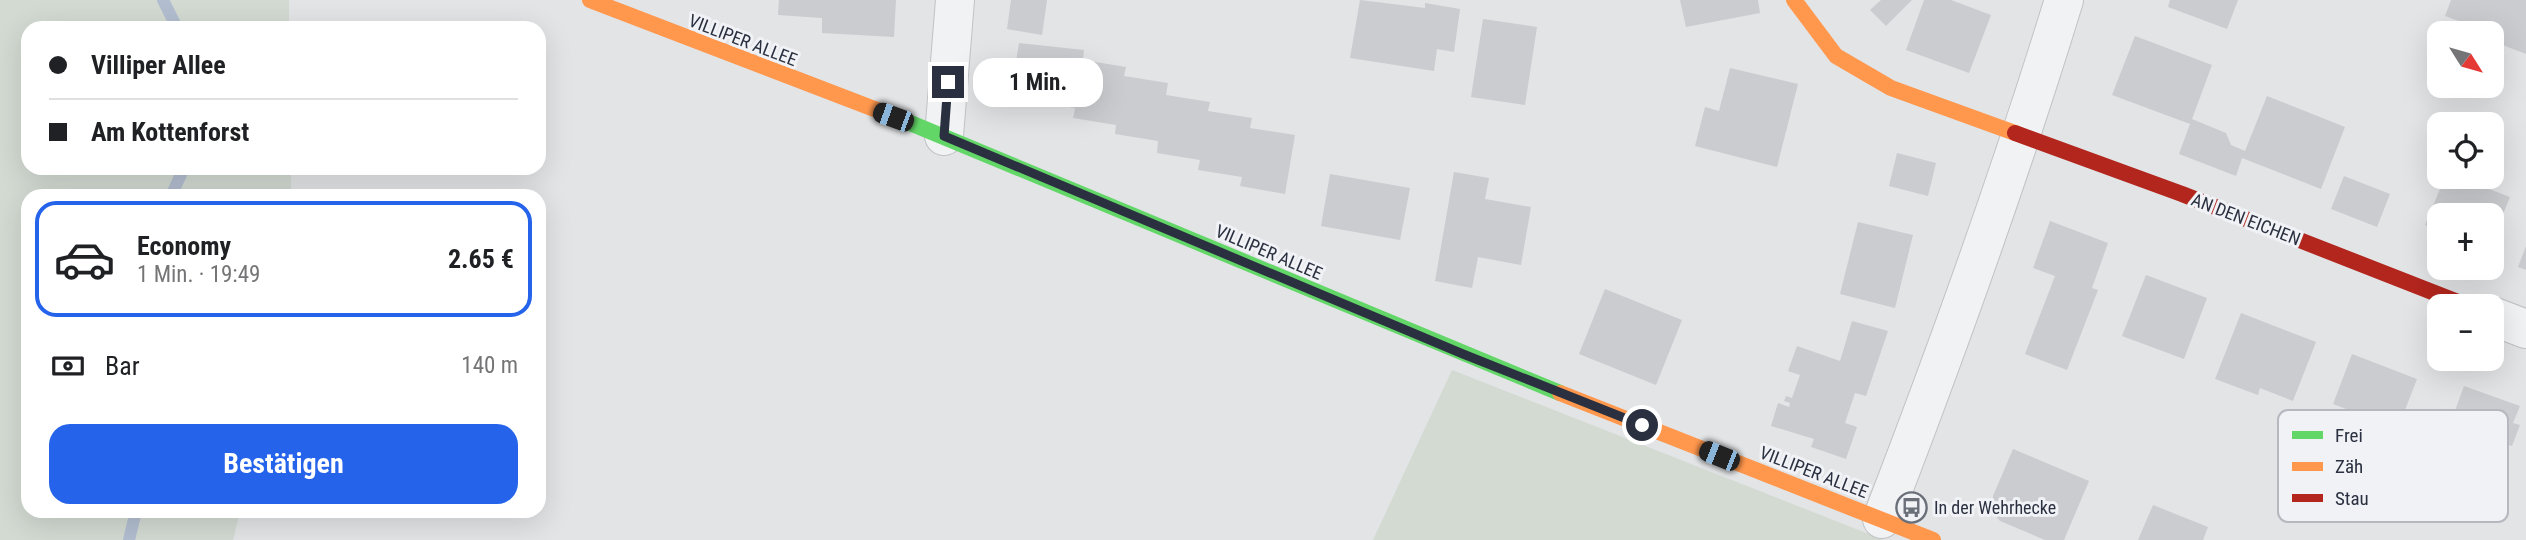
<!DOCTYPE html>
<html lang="de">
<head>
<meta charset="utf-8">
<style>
	:root { --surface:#fff; --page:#f2f2f2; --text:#202124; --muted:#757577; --line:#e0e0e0; --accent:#2563eb }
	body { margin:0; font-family:"Roboto Condensed",sans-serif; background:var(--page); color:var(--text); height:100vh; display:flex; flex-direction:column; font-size:26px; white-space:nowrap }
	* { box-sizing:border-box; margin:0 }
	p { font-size:23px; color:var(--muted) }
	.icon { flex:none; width:38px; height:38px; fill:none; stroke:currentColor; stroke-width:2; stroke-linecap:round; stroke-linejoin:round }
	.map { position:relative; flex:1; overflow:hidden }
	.sheet { position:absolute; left:21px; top:189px; width:525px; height:329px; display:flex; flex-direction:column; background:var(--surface); border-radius:21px; box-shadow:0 7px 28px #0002 }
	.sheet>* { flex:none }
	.guide { position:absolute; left:21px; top:21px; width:525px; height:154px; border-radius:21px; box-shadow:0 7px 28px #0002; display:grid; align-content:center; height:154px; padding:0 28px; background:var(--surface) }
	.needle { width:46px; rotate:127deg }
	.controls { position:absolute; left:2427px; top:21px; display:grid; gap:14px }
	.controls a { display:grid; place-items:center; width:77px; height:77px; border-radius:14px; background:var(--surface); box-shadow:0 7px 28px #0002; font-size:35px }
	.end { position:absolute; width:32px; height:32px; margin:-16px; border:9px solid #2a303f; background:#fff; box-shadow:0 0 0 4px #fff }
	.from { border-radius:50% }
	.bubble { position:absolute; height:49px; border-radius:21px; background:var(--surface); box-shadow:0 7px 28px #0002; font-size:23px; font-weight:700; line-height:49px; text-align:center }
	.car { position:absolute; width:21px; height:42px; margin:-21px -10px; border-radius:9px; box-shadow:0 0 5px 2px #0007; background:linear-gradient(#222 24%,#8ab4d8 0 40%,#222 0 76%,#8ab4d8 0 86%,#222 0) }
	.guide b { display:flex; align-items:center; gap:24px; height:66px; font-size:26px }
	.guide b+b { border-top:2px solid var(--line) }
	.guide i { width:18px; height:18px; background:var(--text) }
	ul { padding:12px 0 0; list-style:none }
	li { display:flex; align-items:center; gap:21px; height:116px; margin:0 14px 10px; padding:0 14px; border:4px solid transparent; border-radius:21px }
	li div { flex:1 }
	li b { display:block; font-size:26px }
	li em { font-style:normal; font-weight:700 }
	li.on { border-color:var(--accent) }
	li>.icon { width:63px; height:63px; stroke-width:1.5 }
	.pay { display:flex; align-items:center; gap:18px; height:77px; padding:0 28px; font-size:26px }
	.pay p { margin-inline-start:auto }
	.button { display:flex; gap:14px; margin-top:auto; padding:14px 28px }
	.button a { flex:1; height:80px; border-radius:21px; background:var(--accent); color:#fff; font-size:28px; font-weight:700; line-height:80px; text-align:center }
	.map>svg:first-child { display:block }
</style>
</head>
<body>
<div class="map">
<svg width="2526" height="540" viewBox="0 0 2526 540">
	<rect width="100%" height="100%" fill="#e2e4e6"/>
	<!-- green -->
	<path fill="#d2dad2" d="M0 0H289V28H28V168H291V196H28V511H240L233 540H0Z
		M1452 370 1884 540H1373Z"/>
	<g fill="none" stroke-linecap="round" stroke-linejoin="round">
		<!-- stream -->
		<path stroke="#b2bed0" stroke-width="12" d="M163 0 177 28
			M171 196 184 168
			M129 540 136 511"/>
	</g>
	<!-- building -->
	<path fill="#cacccf" d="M779 0H896L894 37 822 33V18L778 15Z
		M1011 0H1047L1042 35 1007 29Z
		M1360 0 1425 8V3L1460 9 1454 52 1437 49 1434 71 1350 58Z
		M1680 0H1758L1760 13 1686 27Z
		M1881 0H1912L1886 26 1870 10Z
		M1924 0H1951L1991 15 1969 73 1906 50Z
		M2170 0H2238L2227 29 2168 7Z
		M2451 0H2526V54L2500 44 2502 37 2445 16Z
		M1483 19 1537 27 1525 105 1471 97Z
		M2135 36 2212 65 2192 119 2226 133 2231 145 2245 151 2267 96 2345 127 2321 189 2242 158 2236 176 2179 154 2190 124 2112 95Z
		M1019 43 1084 50 1083 60 1126 67 1124 76 1168 83 1166 95 1210 102 1208 111 1252 118 1250 128 1295 135 1285 194 1240 186 1242 177 1198 170 1200 160 1157 153 1158 141 1115 134 1116 125 1073 118 1075 108 1031 101 1032 96 1011 92Z
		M1730 68 1798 84 1777 167 1695 146 1705 107 1719 111Z
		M1897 153 1936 163 1928 196 1889 186Z
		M1454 172 1489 178 1485 199 1531 207 1521 265 1478 257 1472 288 1435 281Z
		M1330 174 1410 188 1400 240 1321 226Z
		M2344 176 2390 194 2377 227 2331 209Z
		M2445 177H2458L2510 197 2492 241V215H2440V231L2425 225Z
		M2050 221 2108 243 2092 288 2098 290 2067 370 2025 354 2055 276 2033 268Z
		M1858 222 1913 235 1895 308 1840 294Z
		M2526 246V270L2518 267Z
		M2146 275 2207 298 2184 359 2122 336Z
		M1605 289 1682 320 1656 385 1579 354Z
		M2241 313 2316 342 2293 401 2260 388 2258 395 2215 379Z
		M1852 321 1888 331 1866 396 1855 393 1845 423 1857 427 1846 459 1811 447 1814 439 1771 426 1778 403 1789 407 1790 403 1784 401 1786 396 1792 398 1800 375 1788 371 1797 346 1840 361Z
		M2352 354 2417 379 2395 436 2359 422 2362 415 2333 404Z
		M2464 386 2520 406 2513 423 2520 425 2512 446 2506 444 2494 475 2463 464 2465 458 2441 449Z
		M2013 449 2089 481 2064 540H2045L2000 521 1992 512 1993 496Z
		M2153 505 2208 527 2203 540H2138Z"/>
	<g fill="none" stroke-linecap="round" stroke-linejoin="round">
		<defs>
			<path id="street" d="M944 136 955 0
				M2492 316 2526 329
				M1882 519C1948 348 2010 176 2064 0"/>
		</defs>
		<!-- street casing -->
		<use href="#street" stroke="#c0c2c4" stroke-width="40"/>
		<!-- street -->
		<use href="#street" stroke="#f1f2f4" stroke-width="38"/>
		<!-- fast -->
		<path stroke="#63d668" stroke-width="16" d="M903 120 1560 393"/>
		<!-- slow -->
		<path stroke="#ff974d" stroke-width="16" d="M590 0 903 120
			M1794 0 1836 56 1891 88 2015 133
			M1560 393 1933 540"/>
		<!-- jam -->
		<path stroke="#b3261e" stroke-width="16" d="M2015 133 2182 194 2468 306"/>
	</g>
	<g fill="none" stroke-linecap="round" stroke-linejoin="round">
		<!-- route -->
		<path stroke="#2a303f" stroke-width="9" d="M948 82 944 136 1463 354 1642 425"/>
	</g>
	<!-- icons -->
	<defs>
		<symbol id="bus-ring" viewBox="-11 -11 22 22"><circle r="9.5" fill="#f0f2f6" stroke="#6a6f79" stroke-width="1.5"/><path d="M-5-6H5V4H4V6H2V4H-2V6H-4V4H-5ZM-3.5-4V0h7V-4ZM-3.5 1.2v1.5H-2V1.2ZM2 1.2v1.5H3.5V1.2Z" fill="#6a6f79"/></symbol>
	</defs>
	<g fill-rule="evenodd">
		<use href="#bus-ring" x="1894" y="490" width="35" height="35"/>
	</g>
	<g text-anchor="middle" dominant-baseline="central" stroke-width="6" stroke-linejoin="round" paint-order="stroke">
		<!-- street labels -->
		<g font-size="18" fill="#2a303f" stroke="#f0f2f6">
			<text transform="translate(743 40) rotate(21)">VILLIPER ALLEE</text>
			<text transform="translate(2246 219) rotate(21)">AN DEN EICHEN</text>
			<text transform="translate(1269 252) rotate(23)">VILLIPER ALLEE</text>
			<text transform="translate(1814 472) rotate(21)">VILLIPER ALLEE</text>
		</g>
		<!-- poi labels -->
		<g font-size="18" fill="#2a303f" stroke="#f0f2f6" text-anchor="start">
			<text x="1934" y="507">In der Wehrhecke</text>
		</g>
	</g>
	<!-- legend -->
	<rect x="2278" y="410" width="230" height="112" rx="10" fill="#f0f2f6" stroke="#b5b8bf" stroke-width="2"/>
	<rect x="2292" y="431" width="31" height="8" fill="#63d668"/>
	<rect x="2292" y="462" width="31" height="9" fill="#ff974d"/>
	<rect x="2292" y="494" width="31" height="8" fill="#b3261e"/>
	<g font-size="19" fill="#2a303f">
		<text x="2335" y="442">Frei</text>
		<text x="2335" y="473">Zäh</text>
		<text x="2335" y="505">Stau</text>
	</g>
</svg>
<div class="controls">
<a><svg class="needle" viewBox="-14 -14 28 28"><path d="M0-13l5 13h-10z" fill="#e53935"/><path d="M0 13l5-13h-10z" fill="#757577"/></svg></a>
<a><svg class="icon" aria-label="locate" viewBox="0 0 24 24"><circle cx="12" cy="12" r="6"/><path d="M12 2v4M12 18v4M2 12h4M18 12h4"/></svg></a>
<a>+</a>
<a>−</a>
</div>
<i class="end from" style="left:1642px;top:425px"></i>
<i class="end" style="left:948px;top:82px"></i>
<div class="bubble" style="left:973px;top:58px;width:130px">1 Min.</div>
<i class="car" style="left:893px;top:117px;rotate:290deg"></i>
<i class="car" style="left:1719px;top:456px;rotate:292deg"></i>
<div class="guide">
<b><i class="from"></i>Villiper Allee</b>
<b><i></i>Am Kottenforst</b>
</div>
<section class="sheet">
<ul>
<li class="on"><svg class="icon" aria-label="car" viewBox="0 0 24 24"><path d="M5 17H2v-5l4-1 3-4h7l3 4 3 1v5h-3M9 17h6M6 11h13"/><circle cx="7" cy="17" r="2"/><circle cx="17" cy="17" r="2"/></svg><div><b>Economy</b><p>1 Min. · 19:49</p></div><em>2.65 €</em></li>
</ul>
<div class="pay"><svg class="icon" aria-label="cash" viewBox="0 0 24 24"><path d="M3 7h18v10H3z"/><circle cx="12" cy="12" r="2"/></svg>Bar<p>140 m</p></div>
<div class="button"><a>Bestätigen</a></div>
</section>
</div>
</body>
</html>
